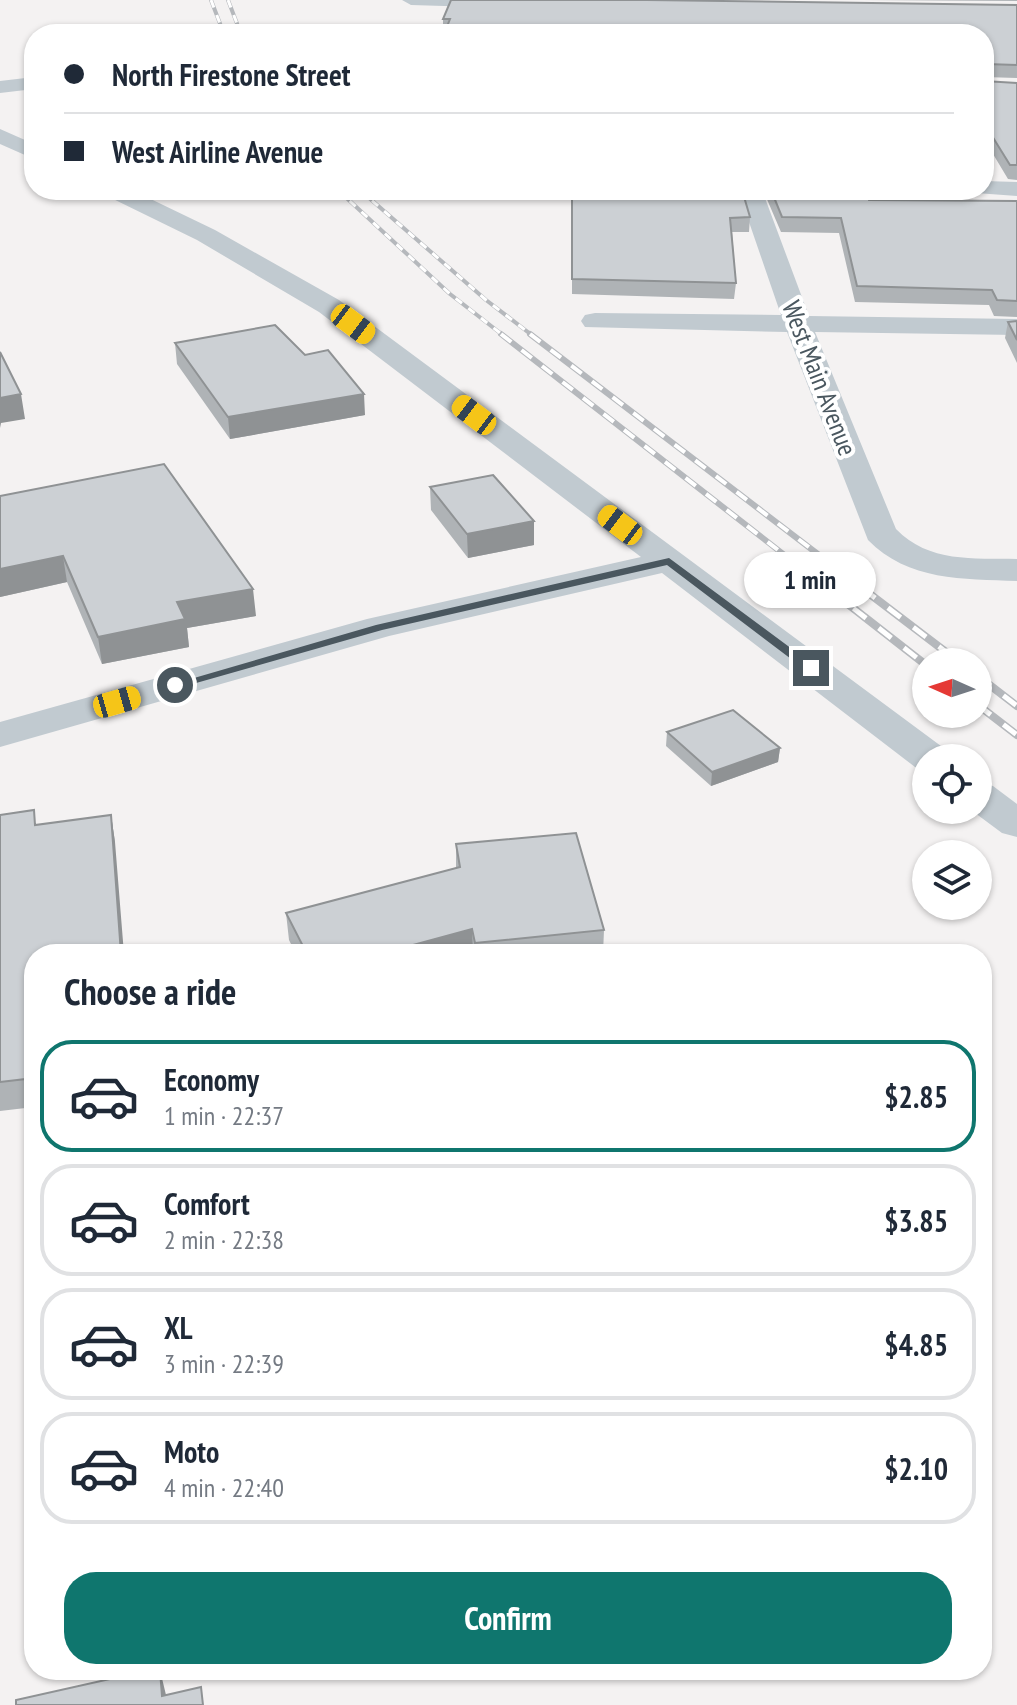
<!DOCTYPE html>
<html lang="en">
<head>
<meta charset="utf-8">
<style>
	:root { --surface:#fff; --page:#f6f6f7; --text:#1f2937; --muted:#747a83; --line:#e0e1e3; --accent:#0f766e }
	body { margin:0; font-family:"PT Sans Narrow",sans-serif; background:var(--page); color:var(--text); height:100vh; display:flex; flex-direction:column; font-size:30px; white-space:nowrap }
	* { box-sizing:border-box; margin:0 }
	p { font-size:26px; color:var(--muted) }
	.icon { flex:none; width:44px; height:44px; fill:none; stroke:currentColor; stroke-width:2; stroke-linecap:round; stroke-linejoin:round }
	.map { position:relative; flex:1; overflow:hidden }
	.details { position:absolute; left:24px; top:944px; width:968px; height:736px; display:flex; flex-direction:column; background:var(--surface); border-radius:32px; box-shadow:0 2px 6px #0004 }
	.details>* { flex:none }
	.top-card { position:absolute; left:24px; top:24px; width:970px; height:176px; border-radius:32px; box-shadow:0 2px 6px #0004; display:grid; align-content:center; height:176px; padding:0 40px; background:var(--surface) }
	.needle { width:52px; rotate:273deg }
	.buttons { position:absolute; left:912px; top:648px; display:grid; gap:16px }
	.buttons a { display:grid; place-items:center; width:80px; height:80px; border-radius:50%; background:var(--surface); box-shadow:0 2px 6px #0004; font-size:40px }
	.end { position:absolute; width:36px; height:36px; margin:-18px; border:10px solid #4a575f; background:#fff; box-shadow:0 0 0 4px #fff }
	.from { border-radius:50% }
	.bubble { position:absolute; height:56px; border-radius:28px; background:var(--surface); box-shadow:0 2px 6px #0004; font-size:26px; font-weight:800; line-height:56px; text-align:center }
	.car { position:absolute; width:24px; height:48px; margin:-24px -12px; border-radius:10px; box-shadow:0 0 6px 2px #0007; background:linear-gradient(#f5c518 24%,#345 0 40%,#f5c518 0 76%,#345 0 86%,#f5c518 0) }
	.top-card b { display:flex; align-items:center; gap:28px; height:76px; font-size:30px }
	.top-card b+b { border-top:2px solid var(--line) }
	.top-card i { width:20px; height:20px; background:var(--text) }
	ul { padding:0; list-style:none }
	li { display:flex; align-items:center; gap:24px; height:112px; margin:0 16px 12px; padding:0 24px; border:4px solid var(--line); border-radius:32px }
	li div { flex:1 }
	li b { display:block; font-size:30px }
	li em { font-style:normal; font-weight:800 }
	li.selected { border-color:var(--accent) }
	li>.icon { width:72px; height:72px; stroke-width:1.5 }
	h2 { padding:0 40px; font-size:36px; line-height:96px }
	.button { display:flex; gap:16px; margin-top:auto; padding:16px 40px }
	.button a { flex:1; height:92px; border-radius:32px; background:var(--accent); color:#fff; font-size:32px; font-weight:800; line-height:92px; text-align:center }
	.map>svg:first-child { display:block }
</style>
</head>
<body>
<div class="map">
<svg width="1017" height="1705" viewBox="0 0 1017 1705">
	<rect width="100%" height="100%" fill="#f4f2f2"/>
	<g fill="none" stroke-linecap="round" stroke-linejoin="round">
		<!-- street -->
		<path fill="#c1cad0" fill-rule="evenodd" d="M402 0H518L520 3 511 8 411 5Z
			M34 77V89L0 93V81Z
			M0 129 34 144V159L0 144Z
			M984 181 1017 182V196L976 193 974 190H984Z
			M101 190H132L215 230 339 300 945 749 951 758H926V769L915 767 662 573 389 636 0 747V722L367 619 641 557 319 312 197 240 105 195Z
			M738 190H762L809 316 1017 319V335L815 332 896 529C929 563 973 558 1017 559V581C963 579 908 581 868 540L787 332 585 327 581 321 585 315 595 313 781 315Z
			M978 782 993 786 1017 804V837L1002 833 971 810H978Z"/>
		<defs>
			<path id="rail-far2" d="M211 0 224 34
				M228 0 241 34
				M338 190 450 294 504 336
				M360 190 486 300 533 336"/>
			<path id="rail-far1" d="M501 334 805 571
				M530 334 840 571"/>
			<path id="rail" d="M803 569 926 665
				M837 569 959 662
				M978 676 1017 706
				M978 705 1017 735"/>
		</defs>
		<!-- rail-far2 casing -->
		<use href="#rail-far2" stroke="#b5b8bc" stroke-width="4"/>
		<!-- rail-far1 casing -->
		<use href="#rail-far1" stroke="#b5b8bc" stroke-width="6"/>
		<!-- rail casing -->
		<use href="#rail" stroke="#b5b8bc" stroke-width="8"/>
		<!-- rail-far2 -->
		<use href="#rail-far2" stroke="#fff" stroke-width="3" stroke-dasharray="8" stroke-linecap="butt"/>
		<!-- rail-far1 -->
		<use href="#rail-far1" stroke="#fff" stroke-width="4" stroke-dasharray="13" stroke-linecap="butt"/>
		<!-- rail -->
		<use href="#rail" stroke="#fff" stroke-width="5" stroke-dasharray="16" stroke-linecap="butt"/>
	</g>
	<!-- wall -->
	<path fill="#afb3b6" d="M863 0H1017V1Z
		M1017 5V78L984 77 443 31V19Z
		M984 81 1017 83V180L1008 179 984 139Z
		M572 190 750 217 749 232H732L736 283 734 299 572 294Z
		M763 190H865L869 200 1017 201V317L994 316 989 305 855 302 839 233 781 232Z
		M1017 321V363L1005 338 1008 322Z
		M175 343 305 355 365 415 230 439 177 364Z
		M430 487 534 521V545L468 558 431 510Z
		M0 496 256 616 187 628 189 647 102 664 67 582 0 597Z
		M667 732 780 748 778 762 711 786 666 746Z
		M0 815 37 825 111 815 115 842 34 954V1107L0 1111Z
		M456 844 604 930 603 954H296L289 940 286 913 456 868Z"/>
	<!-- shaded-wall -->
	<path fill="#8f9294" d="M21 394 25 419 1 423 0 428V398Z
		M364 394 365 415 230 439 228 417Z
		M534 521V545L468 558 467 534Z
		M63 556 67 582 0 597V569Z
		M253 589 256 616 187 628 189 647 102 664 98 637 177 602Z
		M780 748 778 762 711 786 712 772Z
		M111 815 115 842 124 954H121Z
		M472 929 473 954H380Z
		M160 1670 166 1695 162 1696Z"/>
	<!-- building -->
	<path fill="#ccd0d4" stroke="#8f9294" stroke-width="2" d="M451 0H647L1017 5V65L986 64 984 66V34H444L450 19H443Z
		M984 81 1017 83V165H1010L984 123Z
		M572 190H742L750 217 730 218 736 283 572 279Z
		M771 190H865L869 200 1017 201V301L997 300 992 290 857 286 841 218 782 217Z
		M1017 321V340L1008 322Z
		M275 325 305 355 328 350 364 394 228 417 175 343Z
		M0 352 21 394 0 398Z
		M164 464 253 589 177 602 185 619 98 637 63 556 0 569V496Z
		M493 475 534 521 467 534 430 487Z
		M733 710 780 748 712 772 667 732Z
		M34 810 35 825 111 815 121 954H34V1078L0 1082V815Z
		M576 833 604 930 475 943 472 929 380 954H307L286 913 460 867 456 844Z
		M150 1670H160L162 1696 201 1687 203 1705H16V1700Z"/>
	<!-- route -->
	<path fill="#4a575f" d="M669 558 815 666V671H807L667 565 382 630 175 689 170 685 376 625Z"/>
	<g text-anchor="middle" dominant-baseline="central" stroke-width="8" stroke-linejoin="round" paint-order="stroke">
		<!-- far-street labels -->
		<g font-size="26" fill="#4a575f" stroke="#fff">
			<text transform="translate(820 378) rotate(69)">West Main Avenue</text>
		</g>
	</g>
</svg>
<div class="buttons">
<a><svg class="needle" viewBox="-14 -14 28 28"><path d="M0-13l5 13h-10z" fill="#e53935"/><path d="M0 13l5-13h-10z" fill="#747a83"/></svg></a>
<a><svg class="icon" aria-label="locate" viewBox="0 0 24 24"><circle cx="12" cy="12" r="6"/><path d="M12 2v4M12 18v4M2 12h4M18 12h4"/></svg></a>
<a><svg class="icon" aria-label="layers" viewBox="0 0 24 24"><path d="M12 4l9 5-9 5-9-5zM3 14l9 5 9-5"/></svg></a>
</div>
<i class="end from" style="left:175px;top:685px"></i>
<i class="end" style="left:811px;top:668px"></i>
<div class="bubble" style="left:744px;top:552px;width:132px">1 min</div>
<i class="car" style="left:353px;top:324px;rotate:127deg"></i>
<i class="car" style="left:474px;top:415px;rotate:307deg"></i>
<i class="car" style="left:620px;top:525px;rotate:307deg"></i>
<i class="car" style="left:117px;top:702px;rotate:74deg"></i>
<div class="top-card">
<b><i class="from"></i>North Firestone Street</b>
<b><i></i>West Airline Avenue</b>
</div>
<section class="details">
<h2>Choose a ride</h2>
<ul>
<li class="selected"><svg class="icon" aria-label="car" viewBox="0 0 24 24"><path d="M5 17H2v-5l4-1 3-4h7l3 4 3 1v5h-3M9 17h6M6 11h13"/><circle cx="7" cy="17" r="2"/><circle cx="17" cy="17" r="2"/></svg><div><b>Economy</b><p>1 min · 22:37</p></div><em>$2.85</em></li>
<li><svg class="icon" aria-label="car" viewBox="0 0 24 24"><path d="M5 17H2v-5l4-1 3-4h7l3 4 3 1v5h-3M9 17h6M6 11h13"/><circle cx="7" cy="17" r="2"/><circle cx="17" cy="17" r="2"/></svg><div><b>Comfort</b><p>2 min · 22:38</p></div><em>$3.85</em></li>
<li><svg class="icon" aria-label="car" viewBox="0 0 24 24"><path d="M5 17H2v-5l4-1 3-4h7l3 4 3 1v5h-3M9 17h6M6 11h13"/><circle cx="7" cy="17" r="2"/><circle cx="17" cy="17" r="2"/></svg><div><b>XL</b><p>3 min · 22:39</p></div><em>$4.85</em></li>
<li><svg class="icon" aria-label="car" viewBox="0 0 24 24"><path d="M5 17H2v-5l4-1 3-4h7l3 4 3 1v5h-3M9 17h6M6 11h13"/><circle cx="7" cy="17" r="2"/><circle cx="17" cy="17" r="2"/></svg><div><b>Moto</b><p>4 min · 22:40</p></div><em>$2.10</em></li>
</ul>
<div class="button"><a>Confirm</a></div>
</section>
</div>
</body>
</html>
